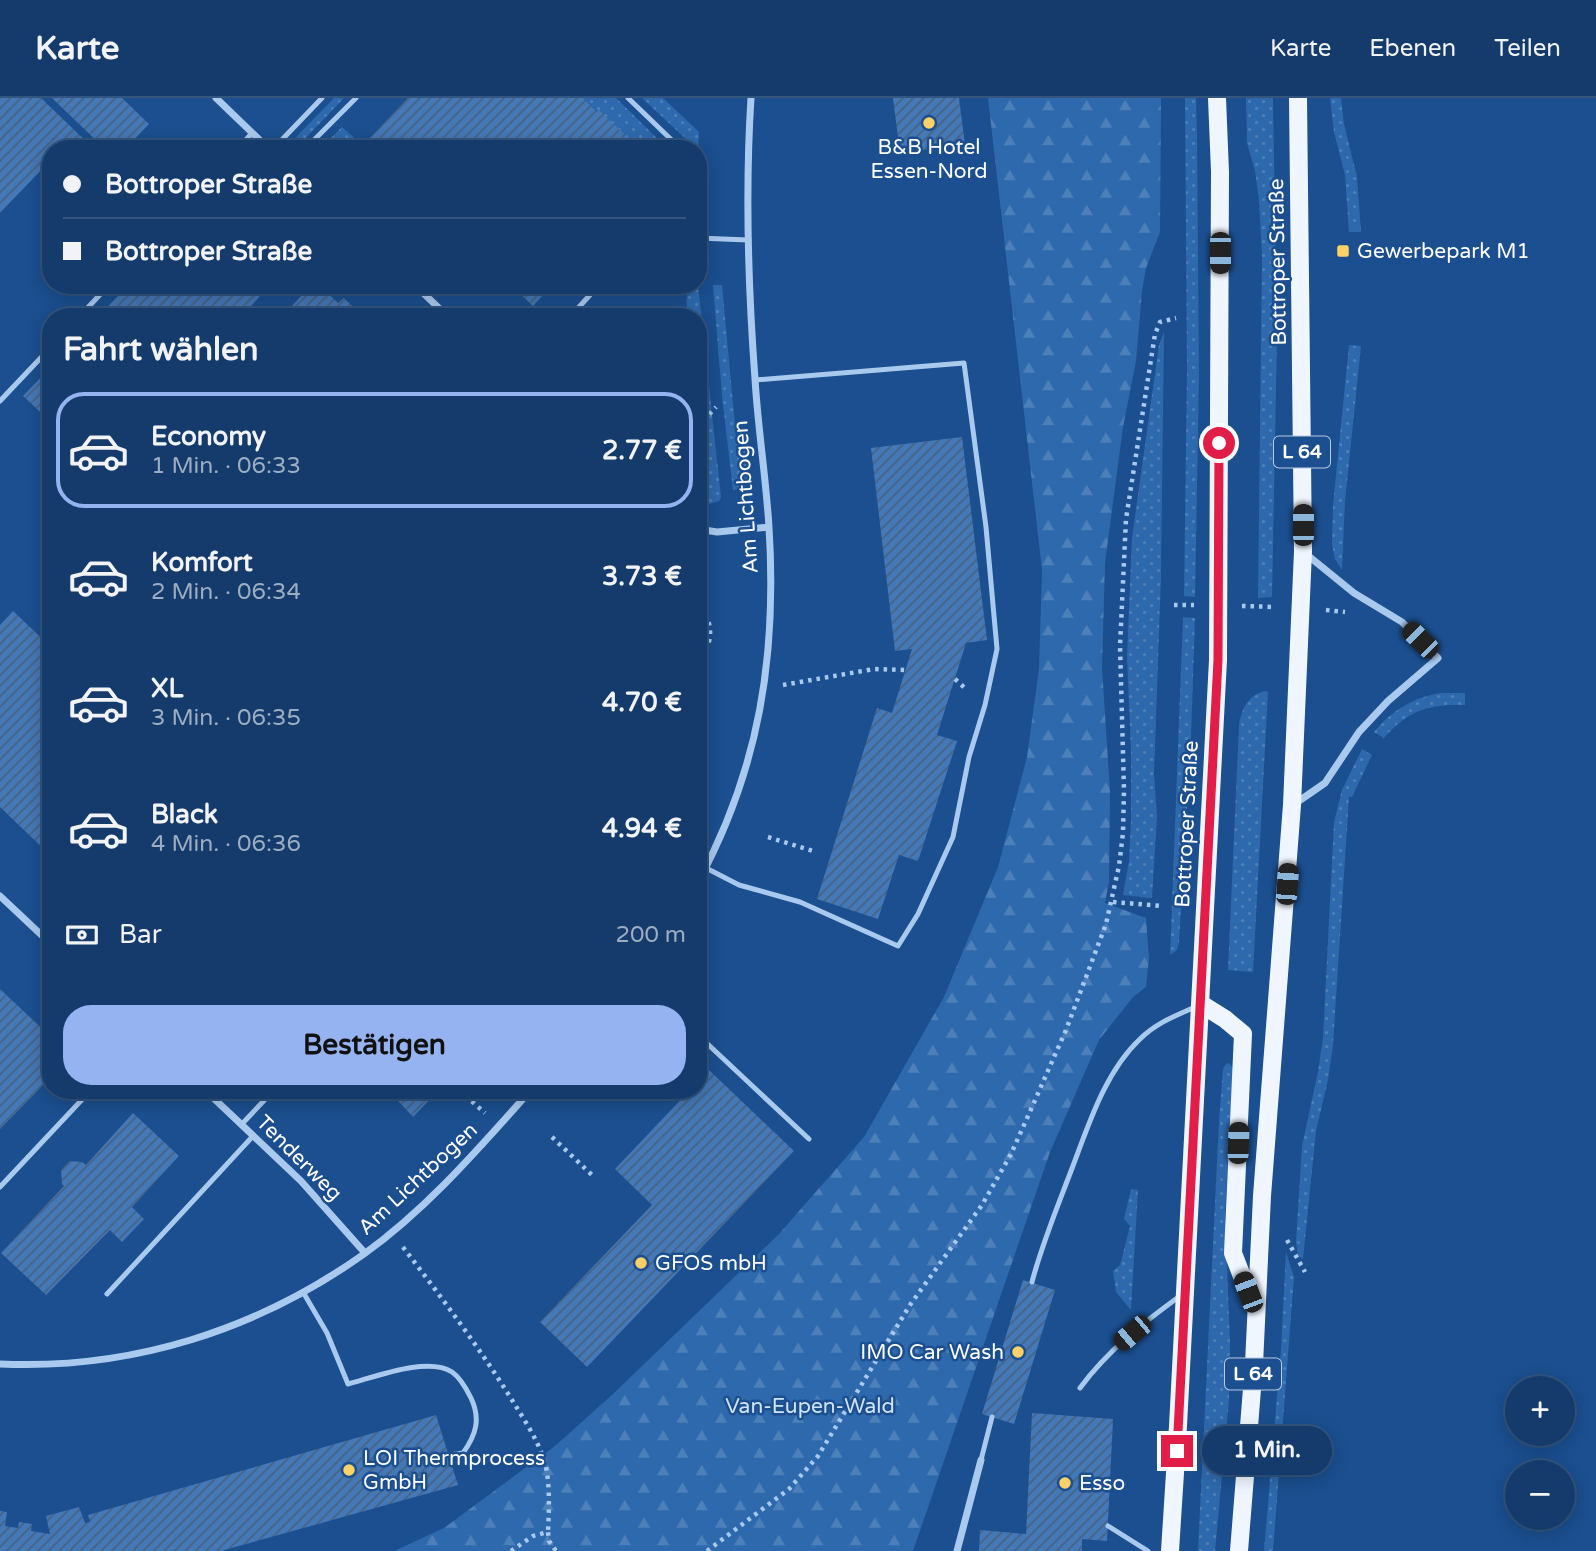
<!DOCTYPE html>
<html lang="de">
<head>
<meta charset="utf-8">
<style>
	:root { --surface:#143b6b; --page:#214673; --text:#f1f3f6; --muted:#9dadc1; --line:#33557e; --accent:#95b2f1 }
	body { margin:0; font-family:"Varela Round",sans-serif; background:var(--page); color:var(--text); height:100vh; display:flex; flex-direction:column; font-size:26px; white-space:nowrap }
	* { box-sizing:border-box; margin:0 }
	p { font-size:23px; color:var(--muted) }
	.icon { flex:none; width:38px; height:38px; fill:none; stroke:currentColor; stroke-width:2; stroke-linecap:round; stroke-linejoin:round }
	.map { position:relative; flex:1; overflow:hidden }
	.sheet { position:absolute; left:42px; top:210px; width:665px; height:791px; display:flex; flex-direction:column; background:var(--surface); border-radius:28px; box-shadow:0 4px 18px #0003,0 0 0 2px var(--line) }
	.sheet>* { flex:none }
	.guide { position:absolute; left:42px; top:42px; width:665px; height:154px; border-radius:28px; box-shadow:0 4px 18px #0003,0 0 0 2px var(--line); display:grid; align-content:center; height:154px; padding:0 21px; background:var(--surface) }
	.tools { position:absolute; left:1505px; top:1278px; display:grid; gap:14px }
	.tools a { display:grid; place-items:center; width:70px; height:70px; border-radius:50%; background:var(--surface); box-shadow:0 4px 18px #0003,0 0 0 2px var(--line); font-size:35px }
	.end { position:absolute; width:32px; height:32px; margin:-16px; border:9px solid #e11d48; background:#fff; box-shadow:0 0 0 4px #fff }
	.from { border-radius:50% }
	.bubble { position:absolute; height:49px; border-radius:24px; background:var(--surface); box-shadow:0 4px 18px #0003,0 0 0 2px var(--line); font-size:23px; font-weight:700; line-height:49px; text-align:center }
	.car { position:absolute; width:21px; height:42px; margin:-21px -10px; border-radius:9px; box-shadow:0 0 5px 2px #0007; background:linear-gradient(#222 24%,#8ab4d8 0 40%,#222 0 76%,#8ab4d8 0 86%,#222 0) }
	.guide b { display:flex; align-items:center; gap:24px; height:66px; font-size:26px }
	.guide b+b { border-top:2px solid var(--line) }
	.guide i { width:18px; height:18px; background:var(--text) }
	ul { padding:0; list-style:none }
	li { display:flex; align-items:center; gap:21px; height:116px; margin:0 14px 10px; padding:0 7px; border:4px solid transparent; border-radius:28px }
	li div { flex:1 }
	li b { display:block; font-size:26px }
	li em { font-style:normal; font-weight:700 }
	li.selected { border-color:var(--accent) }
	li>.icon { width:63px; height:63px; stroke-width:1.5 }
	h2 { padding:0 21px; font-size:32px; line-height:84px }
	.pay { display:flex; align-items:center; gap:18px; height:77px; padding:0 21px; font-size:26px }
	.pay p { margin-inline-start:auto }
	.button { display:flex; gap:14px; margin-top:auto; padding:14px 21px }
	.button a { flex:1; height:80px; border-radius:28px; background:var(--accent); color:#111; font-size:28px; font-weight:700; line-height:80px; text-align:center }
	header { display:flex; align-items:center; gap:42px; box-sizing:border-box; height:98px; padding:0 35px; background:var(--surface); border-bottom:2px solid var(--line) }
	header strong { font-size:33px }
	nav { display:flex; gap:38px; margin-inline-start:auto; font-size:24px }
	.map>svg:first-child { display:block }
</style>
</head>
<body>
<header>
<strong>Karte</strong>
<nav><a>Karte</a><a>Ebenen</a><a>Teilen</a></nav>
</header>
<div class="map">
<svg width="1596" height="1453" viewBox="0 0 1596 1453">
	<defs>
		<pattern id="grass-dots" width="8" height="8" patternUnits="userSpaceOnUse" patternTransform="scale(1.75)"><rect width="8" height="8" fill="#2e69ad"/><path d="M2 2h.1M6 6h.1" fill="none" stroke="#4d80b9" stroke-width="1.8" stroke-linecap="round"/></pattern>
		<pattern id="forest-firs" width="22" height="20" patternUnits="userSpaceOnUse" patternTransform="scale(1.75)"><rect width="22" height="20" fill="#2e69ad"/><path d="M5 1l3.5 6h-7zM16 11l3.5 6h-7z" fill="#4d80b9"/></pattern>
		<pattern id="building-hatch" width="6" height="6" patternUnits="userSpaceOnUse" patternTransform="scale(1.75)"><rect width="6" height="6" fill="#4478b7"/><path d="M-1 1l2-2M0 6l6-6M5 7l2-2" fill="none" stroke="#486282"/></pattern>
	</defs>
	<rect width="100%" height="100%" fill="#1b4f8f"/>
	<!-- grass -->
	<path fill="url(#grass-dots)" d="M334 0H344L302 44 296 39Z
		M583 0H616L668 51H634Z
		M642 0H663L699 34 698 57V51H692L687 42Z
		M1185 0H1196L1197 37 1199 278 1195 499 1184 498 1187 273Z
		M1246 0H1273L1277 238 1272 499 1258 500 1262 157 1259 103 1255 73 1247 45Z
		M1330 0H1341L1344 26 1357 79 1361 134H1349L1345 77 1334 34Z
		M342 29 367 51H327L330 41Z
		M698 187 721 399 719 403 709 406 698 403V307L702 303 698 300V219H688C687 208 684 196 692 188Z
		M713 187H722L736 338 739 341 746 340C749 358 750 373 745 391L733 392 722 298Z
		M1164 234 1161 477 1154 677 1157 718 1152 800H1149L1123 797 1129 763 1131 722V653L1127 558 1132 440 1159 247Z
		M1349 247 1361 248 1345 403 1342 472 1335 461 1332 446 1333 407Z
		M1183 519 1195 520 1191 639 1179 844 1177 852 1170 857Z
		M1265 593 1268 594 1253 874 1228 872 1239 627C1242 610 1248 597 1265 593Z
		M1441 595H1465V607C1429 606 1408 612 1384 640L1374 634C1391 613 1414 599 1441 595Z
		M1362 651 1372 657 1352 699H1349L1333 947 1328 982 1316 1033 1303 1161 1298 1157 1296 1144 1302 1048 1318 974 1323 940 1334 724 1342 692Z
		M1229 965 1233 970 1225 1118 1230 1244 1229 1302 1215 1453H1198L1219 1023 1223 971 1226 966Z
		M1131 1091 1138 1092 1131 1212 1116 1194 1113 1173 1120 1167 1130 1128 1124 1121Z
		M1286 1154 1294 1179 1273 1453H1264L1281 1251Z"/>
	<!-- forest -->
	<path fill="url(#forest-firs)" d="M988 0H1161L1160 134 1146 170 1142 193 1136 263 1123 329 1105 465 1102 570 1110 694 1109 783 1105 805 1146 820 1149 860 1146 889 1133 899 1099 942 1050 1054 913 1453H394L444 1430 555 1348 613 1296 779 1136 864 1039 944 899 998 769 1027 659 1039 571 1042 472Z"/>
	<!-- building -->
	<path fill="url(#building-hatch)" d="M0 0H41L94 51H51V67L48 65 0 115Z
		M52 0H122L149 26 125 51H105Z
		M408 0H583L597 14 599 12 640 51H367L363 47Z
		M893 0H959L965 47 900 55Z
		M128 187H270L241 219H98Z
		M311 187H319L338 205 344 200 363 219H282Z
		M511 187H552L533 208Z
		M51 269V324L23 298Z
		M962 339 987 542 966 545 937 637 957 643 918 763 899 757 878 821 817 801 877 610 892 615 912 551 895 553 871 350Z
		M13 513 51 549V758L0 709V527Z
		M0 891 51 939V979L0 1031Z
		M709 972 794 1053 587 1269 540 1224 652 1107 615 1071 690 992H698V984Z
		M388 992H439L413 1019Z
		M133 1015 179 1058 132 1109 144 1121 122 1144 110 1132 46 1197 1 1155 64 1088 62 1086 61 1072 70 1063 82 1064 86 1067Z
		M1023 1182 1055 1192 1014 1326 982 1316Z
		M1032 1315 1113 1321 1107 1443 1082 1441V1453H979L980 1432 1026 1436Z
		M436 1317 458 1387 221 1453H0V1413L7 1414 5 1428 18 1430 19 1424 32 1426 31 1433 50 1436 46 1418 79 1409 85 1425 90 1424 88 1417Z"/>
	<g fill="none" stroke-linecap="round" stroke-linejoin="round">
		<!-- path -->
		<path stroke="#a9c9ee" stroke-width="4.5" stroke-dasharray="3.5 5" stroke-linecap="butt" d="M698 329 716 309
			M698 501C711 522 717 543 698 561
			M1174 507H1194
			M1242 508 1275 509
			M1326 512 1345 514
			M955 581 967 592
			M783 587 874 571 906 572
			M698 678 699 679
			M768 739 816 754
			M1113 804 1163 808
			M459 992 485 1015
			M552 1039 592 1077
			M1287 1142 1305 1174
			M403 1149C441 1199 479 1249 512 1302 525 1323 540 1345 546 1369 550 1390 549 1412 548 1434
			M511 1453 533 1438 548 1434 549 1443 556 1453
			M707 1453 789 1391 818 1358 910 1207 982 1107 1011 1056 1028 1018 1066 932 1106 826 1119 768 1123 735 1124 692 1120 548 1126 421 1155 236 1160 224 1176 220"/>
		<!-- service -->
		<path stroke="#a9c9ee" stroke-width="5" d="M628 0 681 51
			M238 51 252 35
			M273 51 322 0
			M305 51 356 0
			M698 140 748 142
			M79 219 109 187
			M570 219 599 187
			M0 303 51 249
			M706 770 739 787 800 804 898 848 918 816 953 739 969 659 985 607 997 551 986 429 964 265 755 282
			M698 937 809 1041
			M241 1027 274 992
			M0 1089 91 992
			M1032 1184C1042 1146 1057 1110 1071 1073 1088 1029 1104 975 1140 941 1156 925 1175 918 1195 909
			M303 1194 327 1235 348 1286C375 1279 428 1258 452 1274 461 1280 467 1292 471 1300 481 1321 476 1337 463 1355L449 1357
			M107 1196 253 1038
			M1080 1290C1108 1252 1143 1225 1180 1198
			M981 1362 992 1319
			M1108 1428 1148 1453"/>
		<!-- minor -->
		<path stroke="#a9c9ee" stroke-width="7" d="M216 0 269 51
			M415 187 448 219
			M698 431 717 434 769 429
			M1296 705 1325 685 1359 634 1388 603 1438 560 1402 524 1354 495 1306 456
			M698 784C760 670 777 556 769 429 766 380 758 331 755 281 748 187 745 94 751 0
			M0 798 51 846
			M205 992 301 1083 365 1155
			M0 1266C132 1272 257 1232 364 1156 428 1110 479 1050 531 992
			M957 1453 981 1362"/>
		<!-- primary -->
		<path stroke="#f0f6ff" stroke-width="18" d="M1201 906 1225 921 1243 936 1233 1155 1253 1207
			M1170 1453 1178 1328 1218 562 1220 74 1217 0
			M1239 1453 1254 1266 1262 1098 1292 707 1303 453 1298 0"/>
	</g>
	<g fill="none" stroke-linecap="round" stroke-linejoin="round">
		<!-- route -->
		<path stroke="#e11d48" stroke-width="9" d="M1177 1353 1218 562 1219 345"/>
	</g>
	<!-- markers -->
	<g fill="#ffd166" stroke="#1b4f8f" stroke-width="2.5">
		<circle cx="929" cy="25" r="7"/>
		<rect x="1336" y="146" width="14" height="14" rx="3.5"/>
		<circle cx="641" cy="1165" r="7"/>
		<circle cx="1018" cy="1254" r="7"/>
		<circle cx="349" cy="1372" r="7"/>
		<circle cx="1065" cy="1385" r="7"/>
	</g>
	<g text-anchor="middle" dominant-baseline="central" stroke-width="5" stroke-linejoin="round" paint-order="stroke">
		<!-- shield labels -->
		<g fill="#1b4f8f" stroke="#bbcadd" stroke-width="2">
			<rect x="1274" y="338.5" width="56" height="31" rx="5"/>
			<rect x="1225" y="1260.5" width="56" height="31" rx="5"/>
		</g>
		<g font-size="19" font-weight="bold" fill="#fff">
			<text x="1302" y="354">L 64</text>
			<text x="1253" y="1276">L 64</text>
		</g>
		<!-- poi labels -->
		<g font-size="21" fill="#fff" stroke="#1b4f8f" text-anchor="start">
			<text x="929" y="49" text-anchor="middle">B&amp;B Hotel<tspan x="929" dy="24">Essen-Nord</tspan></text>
			<text x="1357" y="153">Gewerbepark M1</text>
			<text x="655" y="1165">GFOS mbH</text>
			<text x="1004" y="1254" text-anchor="end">IMO Car Wash</text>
			<text x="363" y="1360">LOI Thermprocess<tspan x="363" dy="24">GmbH</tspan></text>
			<text x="1079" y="1385">Esso</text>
		</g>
		<!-- street labels -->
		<g font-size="21" fill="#fff" stroke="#1b4f8f">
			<text transform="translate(1278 164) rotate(-91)">Bottroper Straße</text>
			<text transform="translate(746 399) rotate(-94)">Am Lichtbogen</text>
			<text transform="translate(1187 726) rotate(-87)">Bottroper Straße</text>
			<text transform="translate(299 1060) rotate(45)">Tenderweg</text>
			<text transform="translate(418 1081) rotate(-43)">Am Lichtbogen</text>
		</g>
		<!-- park labels -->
		<g font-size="21" fill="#cfe3fa" stroke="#1b4f8f">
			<text x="810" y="1308">Van-Eupen-Wald</text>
		</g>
	</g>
</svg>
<div class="tools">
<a>+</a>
<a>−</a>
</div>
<i class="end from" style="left:1219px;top:345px"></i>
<i class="end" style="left:1177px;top:1353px"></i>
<div class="bubble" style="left:1202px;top:1328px;width:130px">1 Min.</div>
<i class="car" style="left:1220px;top:155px;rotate:180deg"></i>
<i class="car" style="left:1303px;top:427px;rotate:0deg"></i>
<i class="car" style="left:1420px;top:542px;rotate:315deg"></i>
<i class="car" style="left:1287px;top:786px;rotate:4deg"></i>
<i class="car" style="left:1238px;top:1045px;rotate:2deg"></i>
<i class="car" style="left:1248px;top:1194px;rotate:339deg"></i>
<i class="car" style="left:1132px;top:1235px;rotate:230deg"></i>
<div class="guide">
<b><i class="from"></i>Bottroper Straße</b>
<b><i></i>Bottroper Straße</b>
</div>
<section class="sheet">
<h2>Fahrt wählen</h2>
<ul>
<li class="selected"><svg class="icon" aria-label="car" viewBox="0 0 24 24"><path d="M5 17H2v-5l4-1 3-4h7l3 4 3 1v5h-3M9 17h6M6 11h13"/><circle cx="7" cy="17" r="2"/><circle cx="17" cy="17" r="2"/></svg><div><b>Economy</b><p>1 Min. · 06:33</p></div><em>2.77 €</em></li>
<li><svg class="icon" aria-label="car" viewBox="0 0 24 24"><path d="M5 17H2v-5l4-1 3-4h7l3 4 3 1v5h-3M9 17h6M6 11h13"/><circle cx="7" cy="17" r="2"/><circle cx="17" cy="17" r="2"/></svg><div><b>Komfort</b><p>2 Min. · 06:34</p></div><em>3.73 €</em></li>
<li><svg class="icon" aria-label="car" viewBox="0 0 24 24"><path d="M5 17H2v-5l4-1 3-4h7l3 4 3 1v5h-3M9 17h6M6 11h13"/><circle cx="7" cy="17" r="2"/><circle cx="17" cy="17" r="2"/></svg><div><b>XL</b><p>3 Min. · 06:35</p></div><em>4.70 €</em></li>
<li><svg class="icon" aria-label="car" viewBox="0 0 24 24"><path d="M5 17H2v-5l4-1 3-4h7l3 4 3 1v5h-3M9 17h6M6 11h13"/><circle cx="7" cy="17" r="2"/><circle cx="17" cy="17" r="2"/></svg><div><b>Black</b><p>4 Min. · 06:36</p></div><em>4.94 €</em></li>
</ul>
<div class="pay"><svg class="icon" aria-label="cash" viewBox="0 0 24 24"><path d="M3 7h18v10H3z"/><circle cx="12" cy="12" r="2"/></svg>Bar<p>200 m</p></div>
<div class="button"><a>Bestätigen</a></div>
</section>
</div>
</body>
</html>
